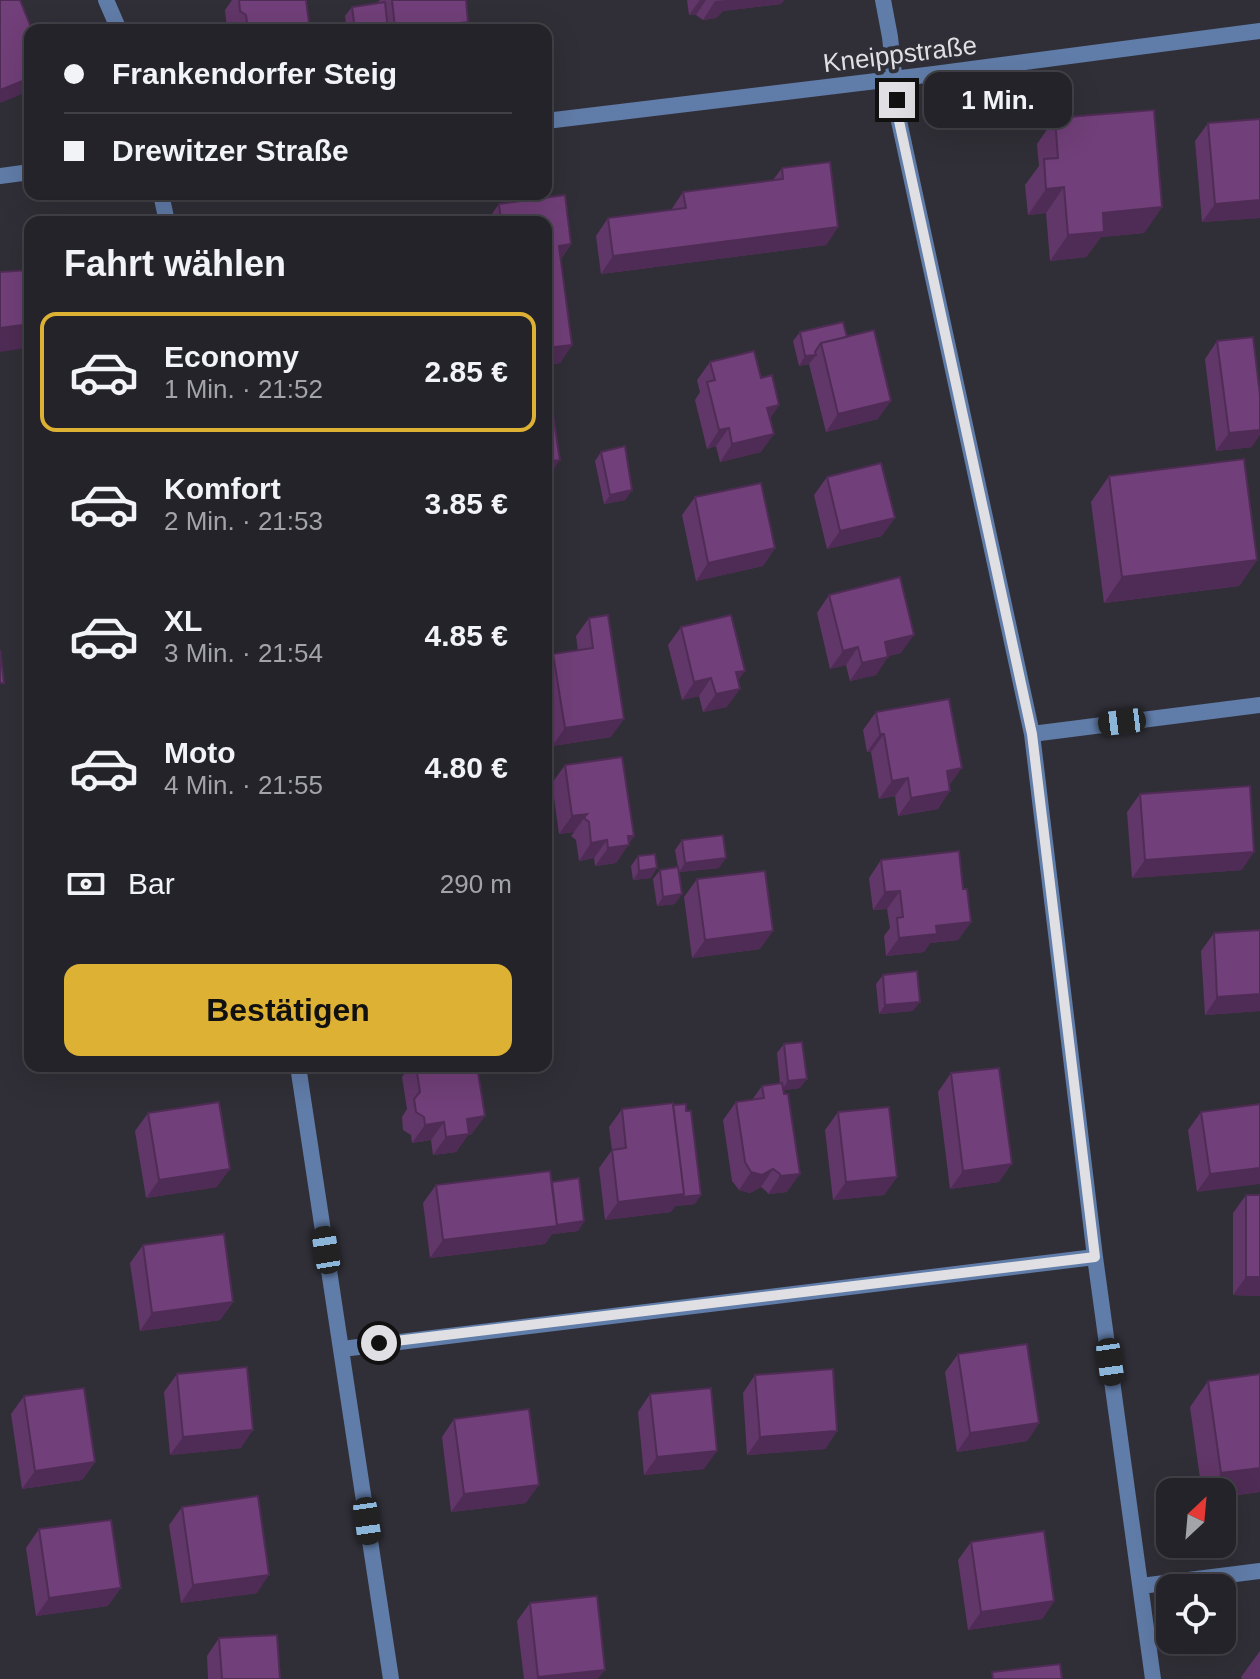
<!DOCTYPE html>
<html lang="de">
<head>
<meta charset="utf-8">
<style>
	:root { --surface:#242329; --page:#2c2b31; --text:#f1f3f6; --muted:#a3a4a8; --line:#414046; --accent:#ddb133 }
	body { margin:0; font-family:Helvetica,sans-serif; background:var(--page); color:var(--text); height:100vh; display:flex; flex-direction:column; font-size:30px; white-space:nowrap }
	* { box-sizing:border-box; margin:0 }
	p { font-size:26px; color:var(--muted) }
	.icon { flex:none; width:44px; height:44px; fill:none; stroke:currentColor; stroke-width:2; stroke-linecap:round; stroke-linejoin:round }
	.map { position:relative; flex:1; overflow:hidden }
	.drawer { position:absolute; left:24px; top:216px; width:528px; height:856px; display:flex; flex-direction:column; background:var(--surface); border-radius:16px; box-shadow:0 8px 32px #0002,0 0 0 2px var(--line) }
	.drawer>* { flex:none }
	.banner { position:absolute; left:24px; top:24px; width:528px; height:176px; border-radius:16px; box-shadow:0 8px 32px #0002,0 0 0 2px var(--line); display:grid; align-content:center; height:176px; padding:0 40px; background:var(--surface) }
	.needle { width:52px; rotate:26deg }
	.tools { position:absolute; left:1156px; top:1478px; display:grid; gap:16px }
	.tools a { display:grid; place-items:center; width:80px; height:80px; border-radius:16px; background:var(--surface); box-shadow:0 8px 32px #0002,0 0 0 2px var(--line); font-size:40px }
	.end { position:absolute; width:36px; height:36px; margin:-18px; border:10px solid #dfdfe4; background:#111; box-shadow:0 0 0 4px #111 }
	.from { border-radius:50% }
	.bubble { position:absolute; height:56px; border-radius:16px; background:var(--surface); box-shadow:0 8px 32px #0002,0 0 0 2px var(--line); font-size:26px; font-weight:700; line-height:56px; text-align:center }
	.car { position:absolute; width:24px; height:48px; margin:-24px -12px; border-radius:10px; box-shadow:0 0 6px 2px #0007; background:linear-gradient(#222 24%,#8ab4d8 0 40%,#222 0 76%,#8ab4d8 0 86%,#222 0) }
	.banner b { display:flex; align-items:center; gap:28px; height:76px; font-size:30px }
	.banner b+b { border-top:2px solid var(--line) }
	.banner i { width:20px; height:20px; background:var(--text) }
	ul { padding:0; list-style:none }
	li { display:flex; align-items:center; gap:24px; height:120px; margin:0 16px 12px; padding:0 24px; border:4px solid transparent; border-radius:16px }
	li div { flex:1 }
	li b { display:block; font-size:30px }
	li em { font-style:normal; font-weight:700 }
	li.selected { border-color:var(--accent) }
	li>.icon { width:72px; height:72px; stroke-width:1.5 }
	h2 { padding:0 40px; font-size:36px; line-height:96px }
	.pay { display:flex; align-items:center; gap:20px; height:88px; padding:0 40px; font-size:30px }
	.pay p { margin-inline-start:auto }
	.action { display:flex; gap:16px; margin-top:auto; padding:16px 40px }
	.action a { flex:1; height:92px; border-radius:16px; background:var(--accent); color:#111; font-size:32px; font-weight:700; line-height:92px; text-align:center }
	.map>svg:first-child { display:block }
</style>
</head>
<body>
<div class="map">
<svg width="1260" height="1679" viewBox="0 0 1260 1679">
	<rect width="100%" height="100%" fill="#302f37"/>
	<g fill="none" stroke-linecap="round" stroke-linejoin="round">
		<!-- minor -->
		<path stroke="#607ca8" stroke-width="16" d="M106 0 119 30
			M883 0 890 37 899 121 1032 734 1095 1257 1153 1679
			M546 121 934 74 1260 31
			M0 176 30 172
			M161 194 167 222
			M1032 734 1260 705
			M298 1066 391 1679
			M342 1349 1095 1257
			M1141 1586 1260 1571"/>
	</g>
	<!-- wall -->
	<path fill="#613668" d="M232 0H306L310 30H229L227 29 225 10Z
		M380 0H466L463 30H347L345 16 352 7 377 3Z
		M687 0H784L781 4 723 11 716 18 703 20 696 15H689Z
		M1055 118 1162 207 1144 233 1101 237 1086 257 1050 261 1046 213 1028 215 1025 185 1039 166 1037 144Z
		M1208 123 1260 218 1202 222 1195 141Z
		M782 168 838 227 826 245 601 274 596 236 608 218 671 210 683 192 773 180Z
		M565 195 571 244 561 259 572 345 560 363 546 365V222H486L499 204Z
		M800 332 847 337 878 419 826 432 809 364 799 366 793 341Z
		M1217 341 1252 447 1216 451 1205 359Z
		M710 362 761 378 779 405 770 418 761 452 720 462 716 446 707 449 695 400 700 392 697 380Z
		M601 452 632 490 625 500 604 504 595 461Z
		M1109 476 1257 560 1239 586 1104 603 1091 502Z
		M827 477 882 536 827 549 814 495Z
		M695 497 775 548 763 566 696 581 682 515Z
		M829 595 901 653 888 656 876 675 850 681 846 665 830 669 817 613Z
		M589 618 611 737 552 746 546 707V665L553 654 578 651 576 636Z
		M681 627 727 707 703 712 699 696 682 700 668 645Z
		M876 712 950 786 938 809 898 816 895 796 879 799 871 752H867L863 730Z
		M565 765 634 836 616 863 595 866 594 858 579 861 576 840 571 836 574 832 559 834 552 783Z
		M1140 794 1242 870 1132 878 1127 812Z
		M682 840 719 868 679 872 675 904 657 906 653 879 660 870 678 867 675 850Z
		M638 856 651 878 633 880 631 866Z
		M881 860 963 889 971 922 958 940 930 943 924 952 886 956 884 936 890 928 887 909 873 910 869 878Z
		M697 879 760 949 692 958 684 897Z
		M1260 930V1011L1205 1015 1201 951 1214 933Z
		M883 975 913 1011 879 1014 876 984Z
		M784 1044 800 1088 783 1090 787 1192 768 1194 767 1192 761 1187 750 1193 739 1190 732 1181 723 1120 736 1102 752 1100 762 1086 780 1083 777 1053Z
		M410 1066H477L472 1134 468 1135 456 1152 433 1155 431 1140 412 1143 411 1135 403 1130 402 1117 407 1109 402 1077Z
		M951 1073 999 1182 950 1189 938 1092Z
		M1260 1104 1197 1192 1188 1130 1201 1112Z
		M622 1109 695 1204 675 1206 671 1212 605 1220 599 1168 612 1150 609 1127Z
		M838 1112 897 1177 884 1195 833 1200 825 1130Z
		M148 1113 217 1187 146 1198 135 1131Z
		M552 1182 584 1221 578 1231 552 1234 545 1244 430 1258 423 1203 436 1185Z
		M1246 1195H1260V1296L1233 1295V1213Z
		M143 1245 233 1302 220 1320 140 1331 130 1263Z
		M958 1354 1039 1423 1027 1441 957 1452 945 1372Z
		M177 1374 241 1448 170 1455 164 1392Z
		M1260 1374V1492L1222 1497V1492H1202L1190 1407 1208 1381Z
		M755 1375 837 1431 825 1449 747 1455 743 1393Z
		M650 1394 704 1469 644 1475 638 1412Z
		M24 1396 95 1462 82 1480 22 1489 11 1414Z
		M454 1419 526 1503 451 1512 442 1437Z
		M182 1507 257 1593 181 1603 169 1525Z
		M39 1529 108 1606 36 1616 26 1548Z
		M971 1542 1054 1601 1042 1619 968 1630 958 1560Z
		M530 1603 598 1679H524L517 1621Z
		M219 1638 280 1679H208L207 1656Z
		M1260 1651V1679H1242L1241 1677Z"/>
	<!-- shaded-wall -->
	<path fill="#4f2c55" d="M700 0H706L696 15H689Z
		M727 0H784L781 4 723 11 716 18 703 20 715 1Z
		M468 22 463 30H439L442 25Z
		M406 24 402 30H393L395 27Z
		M30 78V91L0 103V90Z
		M1064 187 1046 213 1028 215 1046 189Z
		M1260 200V218L1202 222 1215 204Z
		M1162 207 1144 233 1101 237 1086 257 1050 261 1068 235 1103 213Z
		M838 227 826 245 601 274 613 256Z
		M571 244 558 262 559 246Z
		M30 324V343L26 348 0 352V328Z
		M572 345 560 363 546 365V348Z
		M816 355 809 364 799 366 805 356Z
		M891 401 878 419 826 432 838 414Z
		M779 405 767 423V408Z
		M729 428 716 446 707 449 719 430Z
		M1260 430V435L1252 447 1216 451 1229 433Z
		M774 434 761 452 720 462 732 444Z
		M560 460 548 478H546V462Z
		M632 490 625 500 604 504 610 495Z
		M895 518 882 536 827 549 840 531Z
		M775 548 763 566 696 581 708 563Z
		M1257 560 1239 586 1104 603 1122 577Z
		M914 635 901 653 872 660 885 642Z
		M858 647 846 665 830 669 843 651Z
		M888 657 876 675 850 681 862 663Z
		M745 671 732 689 736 672Z
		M711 678 699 696 682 700 694 682Z
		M740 689 727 707 703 712 716 694Z
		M624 719 611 737 552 746 565 728Z
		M880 734H884L871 752H867Z
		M962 768 949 786 947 771Z
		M908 778 895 796 879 799 892 781Z
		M950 791 938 809 898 816 911 798Z
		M587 814 574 832 559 834 572 816Z
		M628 836H634L616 863 595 866 608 848Z
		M607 840 594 858 579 861 591 843Z
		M1254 852 1242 870 1132 878 1145 860Z
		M726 858 719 868 679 872 685 863Z
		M657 868 651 878 633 880 639 871Z
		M900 891 887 909 873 910 885 892Z
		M682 894 675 904 657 906 663 897Z
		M971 922 958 940 930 943 924 952 886 956 899 938 936 926Z
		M773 931 760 949 692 958 705 940Z
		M1260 994V1011L1205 1015 1217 997Z
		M920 1002 913 1011 879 1014 885 1005Z
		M807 1079 800 1088 781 1091 788 1081Z
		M485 1116 472 1134 468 1135 456 1152 433 1155 446 1137 467 1119Z
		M444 1122 431 1140 412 1143 425 1125Z
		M1012 1164 999 1182 950 1189 963 1171Z
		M1260 1168V1184L1197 1192 1210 1174Z
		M230 1169 217 1187 146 1198 159 1180Z
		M773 1169 761 1187 750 1193 739 1190 751 1172Z
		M800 1174 787 1192 768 1194 780 1176Z
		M897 1177 884 1195 833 1200 846 1182Z
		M684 1194 701 1195 695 1204 675 1206 671 1212 605 1220 618 1202Z
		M584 1221 578 1231 552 1234 545 1244 430 1258 443 1240Z
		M1246 1277H1260V1296L1233 1295Z
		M233 1302 220 1320 140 1331 152 1313Z
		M1039 1423 1027 1441 957 1452 970 1433Z
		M253 1430 241 1448 170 1455 183 1437Z
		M837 1431 825 1449 747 1455 760 1437Z
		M717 1451 704 1469 644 1475 657 1457Z
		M95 1462 82 1480 22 1489 35 1471Z
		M1260 1468V1492L1222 1497V1492H1208L1221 1473Z
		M539 1485 526 1503 451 1512 464 1494Z
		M269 1575 257 1593 181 1603 193 1585Z
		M121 1588 108 1606 36 1616 49 1598Z
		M1054 1601 1042 1619 968 1630 981 1612Z
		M605 1670 598 1679H537L538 1677Z"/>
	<!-- building -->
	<path fill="#713f79" stroke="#4f2c55" stroke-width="2" d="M0 0H20L32 30H30V78L0 90Z
		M239 0H306L310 30H248L246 15 240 11Z
		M392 0H466L468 22 442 25 443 30H407L406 24 395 27Z
		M385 2 388 30H355L352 7Z
		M1154 110 1162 207 1103 213 1104 232 1068 235 1064 187 1046 189 1044 159 1058 158 1055 118Z
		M1260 119V200L1215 204 1208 123Z
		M830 162 838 227 613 256 608 218 686 208 683 192 783 179 782 168Z
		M565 195 571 244 559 246 572 345 546 348V222H501L499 204Z
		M384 218 385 222H353Z
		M417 218V222H396Z
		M30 270V324L0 328V272Z
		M843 322 847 337 821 343 815 352 816 355 805 356 800 332Z
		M874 330 891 401 838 414 821 343Z
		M1253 337 1260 395V430L1229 433 1217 341Z
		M754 351 761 378 772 375 779 405 767 408 774 434 732 444 729 428 719 430 707 382 715 380 710 362Z
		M546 395H550L560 460 546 462Z
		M625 446 632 490 610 495 601 452Z
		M1244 459 1257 560 1122 577 1109 476Z
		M881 463 895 518 840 531 827 477Z
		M761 483 775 548 708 563 695 497Z
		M900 577 914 635 885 642 888 657 862 663 858 647 843 651 829 595Z
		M608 615 624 719 565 728 553 654 593 648 589 618Z
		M731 615 745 671 736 672 740 689 716 694 711 678 694 682 681 627Z
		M0 650 4 683H0Z
		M949 699 962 768 947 771 950 791 911 798 908 778 892 781 884 734H880L876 712Z
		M622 757 634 836H628L629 845 608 848 607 840 591 843 589 822 584 818 587 814 572 816 565 765Z
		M1250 786 1254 852 1145 860 1140 794Z
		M723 835 726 858 685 863 682 840Z
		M959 851 963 889H967L971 922 936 926 937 934 899 938 897 918 903 917 900 891 885 892 881 860Z
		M655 854 657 868 639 871 638 856Z
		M678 867 682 894 663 897 660 870Z
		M765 871 773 931 705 940 697 879Z
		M1260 930V994L1217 997 1214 933Z
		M917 971 920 1002 885 1005 883 975Z
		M802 1042 807 1079 788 1081 784 1044Z
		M416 1066H477L485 1116 467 1119 469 1134 446 1137 444 1122 425 1125 424 1117 416 1112 414 1099 420 1092Z
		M999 1068 1012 1164 963 1171 951 1073Z
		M782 1083 784 1094H788L800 1174 780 1176V1174L773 1169 762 1175 751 1172 745 1162 736 1102 764 1098 762 1086Z
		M219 1102 230 1169 159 1180 148 1113Z
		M673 1103 684 1194 618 1202 612 1150 626 1148 622 1109Z
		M686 1104V1111H691L701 1195 682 1197 684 1194 673 1105Z
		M1260 1104V1168L1210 1174 1201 1112Z
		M889 1107 897 1177 846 1182 838 1112Z
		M550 1171 557 1226 443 1240 436 1185Z
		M579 1178 584 1221 557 1225 552 1182Z
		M1246 1195H1260V1277H1246Z
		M224 1234 233 1302 152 1313 143 1245Z
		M1027 1344 1039 1423 970 1433 958 1354Z
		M247 1367 253 1430 183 1437 177 1374Z
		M833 1369 837 1431 760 1437 755 1375Z
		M1260 1374V1468L1221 1473 1208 1381Z
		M84 1388 95 1462 35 1471 24 1396Z
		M711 1388 717 1451 657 1457 650 1394Z
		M529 1409 539 1485 464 1494 454 1419Z
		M258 1496 269 1575 193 1585 182 1507Z
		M111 1520 121 1588 49 1598 39 1529Z
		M1044 1531 1054 1601 981 1612 971 1542Z
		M597 1596 605 1670 538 1677 530 1603Z
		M277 1635 280 1679H222L219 1638Z
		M1060 1664 1062 1679H993L992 1672Z"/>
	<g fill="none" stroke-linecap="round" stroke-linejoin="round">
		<!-- route -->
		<path stroke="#dfdfe4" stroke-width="10" d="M379 1343 1095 1257 1032 734 899 121 897 100"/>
	</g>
	<g text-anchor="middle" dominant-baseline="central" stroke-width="8" stroke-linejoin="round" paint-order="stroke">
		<!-- street labels -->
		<g font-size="26" fill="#dfdfe4" stroke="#302f37">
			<text transform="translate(900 54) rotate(-7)">Kneippstraße</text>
		</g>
	</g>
</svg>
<div class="tools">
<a><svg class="needle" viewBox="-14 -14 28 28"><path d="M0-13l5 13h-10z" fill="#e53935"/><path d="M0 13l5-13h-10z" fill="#a3a4a8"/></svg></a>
<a><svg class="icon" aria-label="locate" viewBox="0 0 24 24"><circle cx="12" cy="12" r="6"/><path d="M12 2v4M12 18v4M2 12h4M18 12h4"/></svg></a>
</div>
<i class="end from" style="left:379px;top:1343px"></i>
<i class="end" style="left:897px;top:100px"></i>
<div class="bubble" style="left:924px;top:72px;width:148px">1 Min.</div>
<i class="car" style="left:1122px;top:722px;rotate:263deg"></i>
<i class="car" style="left:326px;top:1250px;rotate:351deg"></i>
<i class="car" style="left:1110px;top:1362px;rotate:172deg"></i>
<i class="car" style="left:367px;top:1521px;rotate:172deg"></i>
<div class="banner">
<b><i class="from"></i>Frankendorfer Steig</b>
<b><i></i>Drewitzer Straße</b>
</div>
<section class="drawer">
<h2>Fahrt wählen</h2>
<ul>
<li class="selected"><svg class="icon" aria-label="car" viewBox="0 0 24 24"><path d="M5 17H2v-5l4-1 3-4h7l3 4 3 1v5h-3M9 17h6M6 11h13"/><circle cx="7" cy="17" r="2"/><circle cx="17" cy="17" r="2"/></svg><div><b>Economy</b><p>1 Min. · 21:52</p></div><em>2.85 €</em></li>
<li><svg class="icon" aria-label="car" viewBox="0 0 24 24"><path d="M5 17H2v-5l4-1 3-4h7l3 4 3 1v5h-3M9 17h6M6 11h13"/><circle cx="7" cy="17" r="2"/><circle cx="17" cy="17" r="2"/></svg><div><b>Komfort</b><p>2 Min. · 21:53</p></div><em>3.85 €</em></li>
<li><svg class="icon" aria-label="car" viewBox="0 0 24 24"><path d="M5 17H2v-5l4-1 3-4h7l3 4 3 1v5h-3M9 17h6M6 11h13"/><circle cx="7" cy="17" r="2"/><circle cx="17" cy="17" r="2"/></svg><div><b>XL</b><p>3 Min. · 21:54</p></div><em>4.85 €</em></li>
<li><svg class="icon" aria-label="car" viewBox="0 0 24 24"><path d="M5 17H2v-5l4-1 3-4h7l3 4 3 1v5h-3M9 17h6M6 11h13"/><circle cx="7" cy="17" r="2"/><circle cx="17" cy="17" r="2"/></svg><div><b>Moto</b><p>4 Min. · 21:55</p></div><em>4.80 €</em></li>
</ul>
<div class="pay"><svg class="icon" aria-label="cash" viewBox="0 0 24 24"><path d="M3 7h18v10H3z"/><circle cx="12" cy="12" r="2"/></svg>Bar<p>290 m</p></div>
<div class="action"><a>Bestätigen</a></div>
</section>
</div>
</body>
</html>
